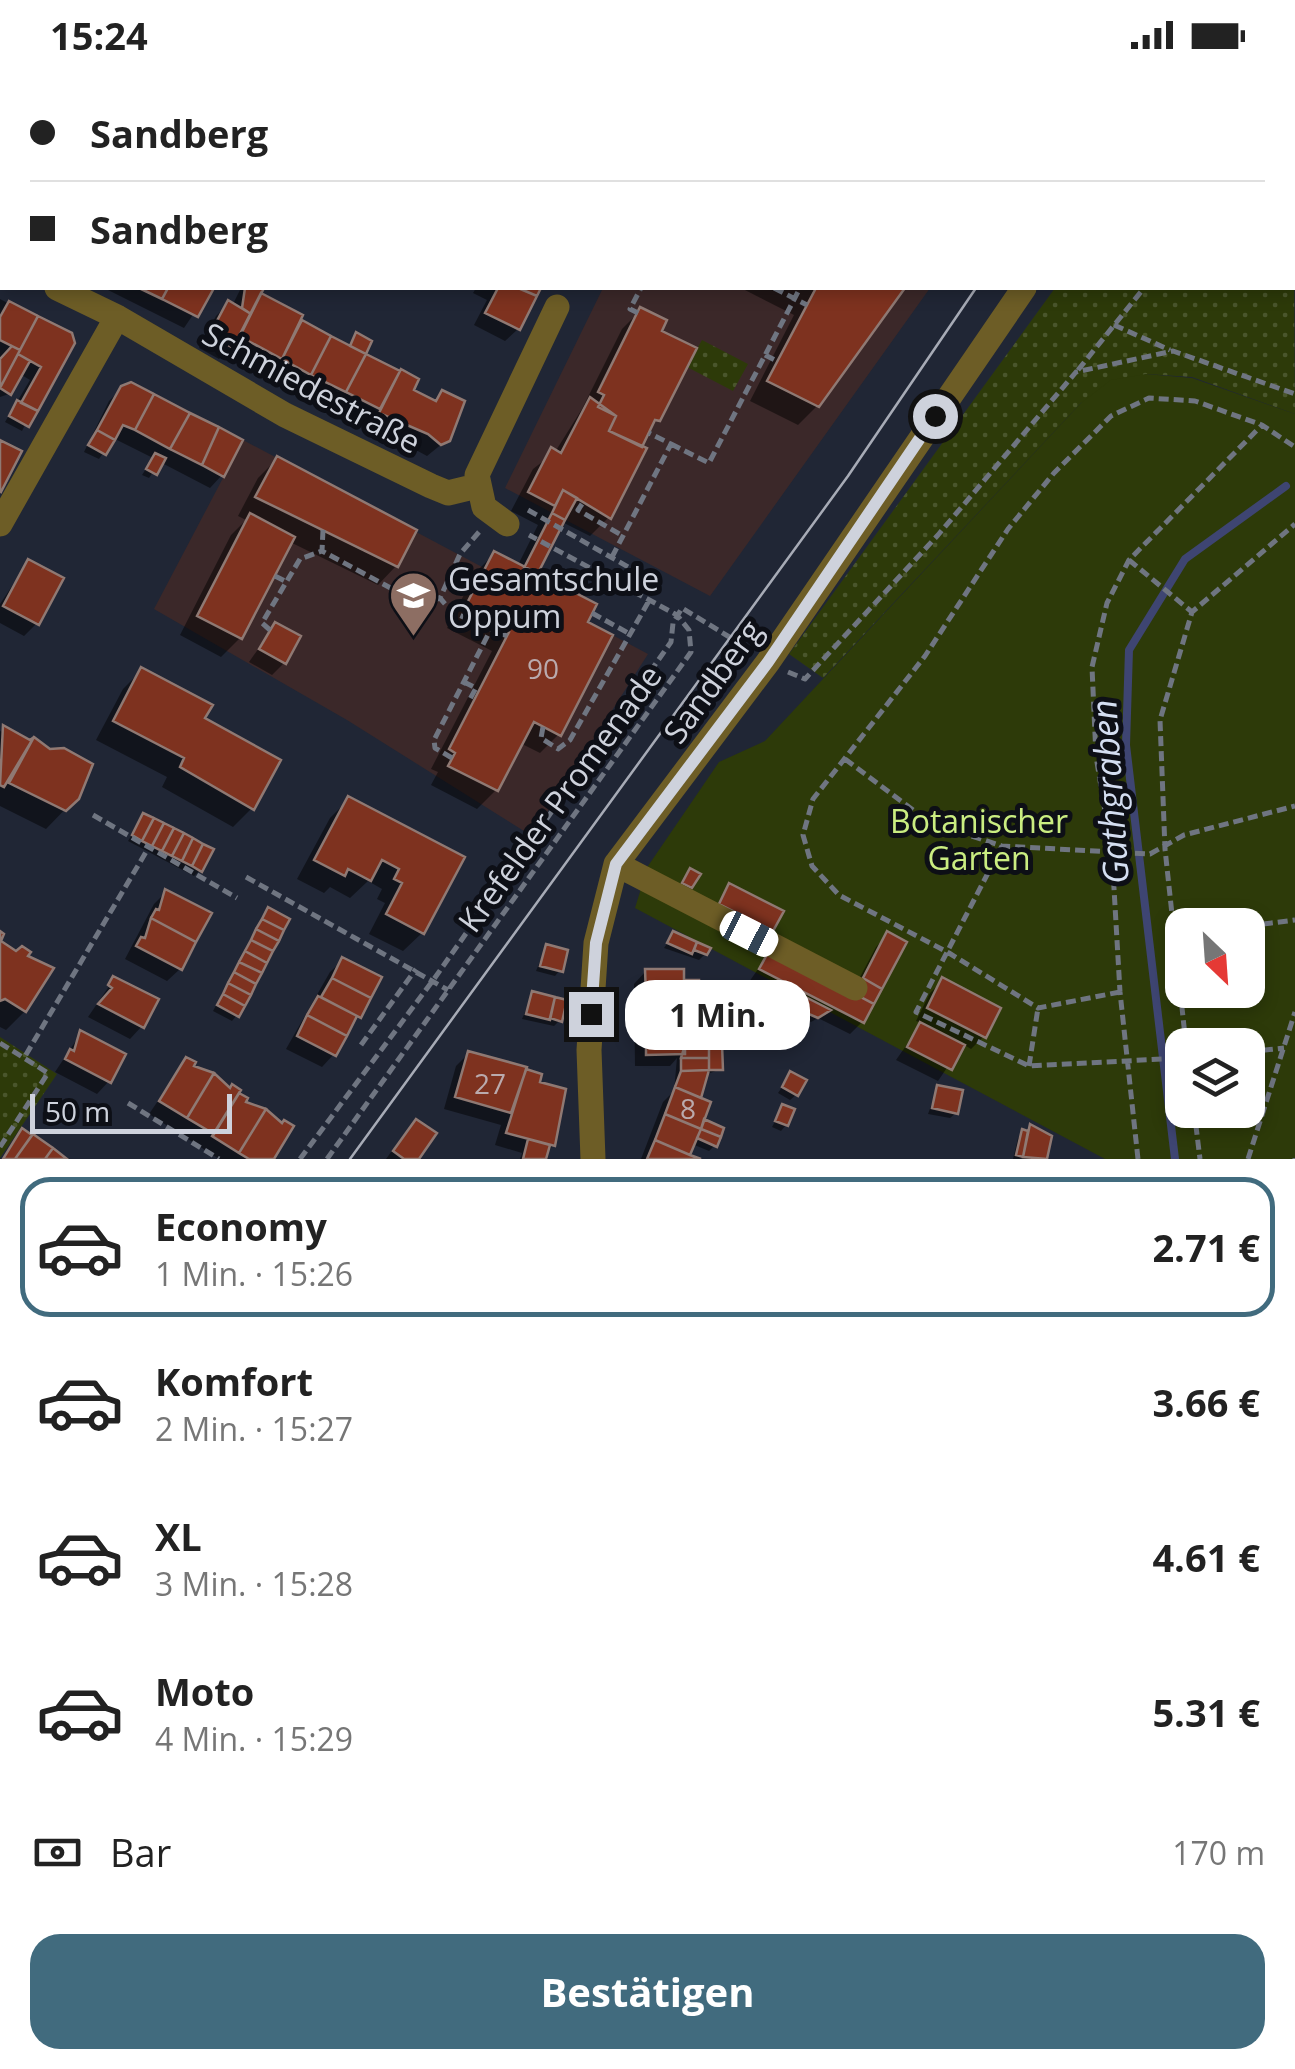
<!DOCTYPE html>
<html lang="de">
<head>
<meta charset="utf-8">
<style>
	:root { --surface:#fff; --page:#f6f6f6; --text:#222; --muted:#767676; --line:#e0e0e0; --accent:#416b7e }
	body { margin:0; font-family:"Open Sans",sans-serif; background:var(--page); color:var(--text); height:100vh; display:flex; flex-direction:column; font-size:38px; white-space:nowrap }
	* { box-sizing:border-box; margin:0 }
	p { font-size:32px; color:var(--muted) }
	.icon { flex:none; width:55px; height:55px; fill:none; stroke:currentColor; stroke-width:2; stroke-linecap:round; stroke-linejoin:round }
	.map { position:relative; height:1089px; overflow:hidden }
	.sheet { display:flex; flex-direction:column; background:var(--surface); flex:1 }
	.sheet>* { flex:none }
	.hud { position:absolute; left:0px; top:0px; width:1295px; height:220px; box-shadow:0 5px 15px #0003; display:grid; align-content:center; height:220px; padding:0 30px; background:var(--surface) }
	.needle { width:65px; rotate:155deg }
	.controls { position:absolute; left:1165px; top:838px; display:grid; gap:20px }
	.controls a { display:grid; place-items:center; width:100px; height:100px; border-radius:20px; background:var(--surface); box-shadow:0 5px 15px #0003; font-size:50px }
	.scale { position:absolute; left:30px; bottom:25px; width:202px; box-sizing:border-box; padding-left:10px; border:5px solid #ced2dc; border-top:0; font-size:28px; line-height:35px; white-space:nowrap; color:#ced2dc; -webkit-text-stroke:8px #0d0f16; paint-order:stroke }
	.end { position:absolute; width:45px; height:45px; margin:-22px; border:12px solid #ced2dc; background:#111; box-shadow:0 0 0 5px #111 }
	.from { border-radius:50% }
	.bubble { position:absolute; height:70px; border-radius:30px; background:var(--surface); box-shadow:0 5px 15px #0003; font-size:32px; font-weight:700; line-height:70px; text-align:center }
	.car { position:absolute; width:30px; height:60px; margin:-30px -15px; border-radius:12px; box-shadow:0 0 8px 2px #0007; background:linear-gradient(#fff 24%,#345 0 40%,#fff 0 76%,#345 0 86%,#fff 0) }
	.hud b { display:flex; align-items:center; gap:35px; height:95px; font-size:38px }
	.hud b+b { border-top:2px solid var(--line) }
	.hud i { width:25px; height:25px; background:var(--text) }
	ul { padding:18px 0 0; list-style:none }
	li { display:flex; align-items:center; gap:30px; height:140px; margin:0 20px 15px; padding:0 10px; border:5px solid transparent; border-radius:30px }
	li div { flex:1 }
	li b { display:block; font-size:38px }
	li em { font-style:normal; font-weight:700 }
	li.selected { border-color:var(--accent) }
	li>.icon { width:90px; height:90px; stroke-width:1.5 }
	.pay { display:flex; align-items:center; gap:25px; height:110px; padding:0 30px; font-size:38px }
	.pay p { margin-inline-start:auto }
	.action { display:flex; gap:20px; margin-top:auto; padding:20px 30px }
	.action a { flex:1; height:115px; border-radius:30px; background:var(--accent); color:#fff; font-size:40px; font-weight:700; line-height:115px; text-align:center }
	.status { display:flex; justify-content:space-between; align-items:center; height:70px; padding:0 50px; background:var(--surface); direction:ltr }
	.status svg { height:28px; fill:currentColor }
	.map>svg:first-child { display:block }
</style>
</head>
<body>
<div class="status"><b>15:24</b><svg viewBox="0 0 49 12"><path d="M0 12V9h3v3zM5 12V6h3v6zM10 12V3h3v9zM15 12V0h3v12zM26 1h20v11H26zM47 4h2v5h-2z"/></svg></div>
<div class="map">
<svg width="1295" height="1089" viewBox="0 0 1295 1089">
	<defs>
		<pattern id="grass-dots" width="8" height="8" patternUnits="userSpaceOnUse" patternTransform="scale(2.5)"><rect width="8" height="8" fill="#2d3a09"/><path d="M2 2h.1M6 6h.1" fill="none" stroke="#4a562c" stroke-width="1.8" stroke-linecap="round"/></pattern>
	</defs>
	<rect width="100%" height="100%" fill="#202635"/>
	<!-- education -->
	<path fill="#3b2829" d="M603 218H930L710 526 505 418Z
		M243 370 484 498 494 481 524 498 588 552 648 584 532 766 347 650 154 539Z"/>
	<!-- grass -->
	<path fill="url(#grass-dots)" d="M1293 27 1295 344 1192 307 1146 304 1081 333 823 608 789 584 1055 218H1292Z
		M702 270 748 294 733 321 687 297Z
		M0 967 57 1004 0 1088Z"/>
	<!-- garden -->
	<path fill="#2d3a09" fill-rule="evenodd" d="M1146 304 1192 308 1295 344V1089H1105L635 838 648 796 719 692 765 671 1081 333 1111 310ZM1182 855H1248V920H1182ZM1182 975H1248V1040H1182Z"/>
	<!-- shadow -->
	<path fill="#0007" d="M58 0H244L54 2Z
		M253 0H512L517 2H253Z
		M717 0H935L716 2Z
		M0 91 2 95V144L0 142Z
		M104 218H211L184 258Z
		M241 218H261L258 224 349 276 357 265 363 284 416 310 411 321 433 332 442 323 448 369 427 386 229 279 219 289 199 278 216 246 228 234 232 236Z
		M476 218H538L518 259 505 271 474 255 487 230 473 223Z
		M741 218H902L817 336 798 355 750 331 794 245Z
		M0 229 70 265 22 361 5 352 30 310 20 304 9 324 0 327Z
		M641 240 658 262V349L646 361 609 447 590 466 562 452 534 506 584 553 559 664 540 683 520 673 496 720 477 739 431 715 438 702 431 699 492 581 447 558 475 503 494 484 517 497 538 455 511 441 533 399 555 382 582 339 622 259Z
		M122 318 222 405 210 418 160 392 149 408 142 405 153 388 113 368 99 389 84 382 109 331Z
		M277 389 396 496 378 515 290 472 240 568 221 587 180 565 231 465 246 450 238 446 258 408Z
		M28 492 37 553 24 566 0 553V534Z
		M275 555 284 593 272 605 249 592Z
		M142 600 202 649 252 738 233 757 162 717 167 707 96 670 123 619Z
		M0 661 29 673 33 669 76 728 46 759 0 736Z
		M349 729 461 788 422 863 403 881 369 864 385 833 377 829 382 819 368 811 350 828 330 817 324 823 297 809 330 748Z
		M144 746 200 800 194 806 128 771Z
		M166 822 208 844 180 899 167 911 125 889 154 834Z
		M268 840 237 945 232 951 213 941Z
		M674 864 707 879 705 884 699 890 664 878Z
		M888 864 862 952 850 964 818 948 811 952 773 936 778 927 749 912 770 882 851 924 876 877Z
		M0 874 16 883 20 879 40 896 25 941 6 960 0 957Z
		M546 877 560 900 555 906 536 901Z
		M343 890 378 908 334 984 322 997 286 979 330 902Z
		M646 901 681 913 697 925 684 938 682 948 726 954 721 959H704V978L721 999 705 1005 699 1026 701 1051 715 1075 709 1081 692 1074 687 1086 694 1089H641L663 1032 674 1021 677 988 670 996H635L634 914Z
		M114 909 142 956 130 969 88 947Z
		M943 910 984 966 971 979 963 974 938 1011 896 990 922 953 916 951 930 923Z
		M533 924 560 950 554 956 522 949Z
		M81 963 109 1011 97 1024 55 1002Z
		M468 984 537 1013 553 1075 543 1089H520L522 1083 495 1075 501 1055 444 1039 456 996Z
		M186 990 190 997 239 1022 244 1033 290 1057 271 1089H219L149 1044Z
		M791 1004 796 1025 790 1030 778 1023Z
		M938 1017 956 1043 950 1048 928 1044Z
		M783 1037 786 1055 781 1061 772 1057Z
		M416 1052 415 1089H386L404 1064Z
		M1030 1058 1049 1067 1044 1089H1013L1018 1068Z"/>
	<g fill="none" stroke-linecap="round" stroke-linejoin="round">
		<!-- stream -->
		<path stroke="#3e4572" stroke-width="8" d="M1175 1089 1126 675 1129 580 1185 489 1286 416"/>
	</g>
	<!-- building -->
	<path fill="#7e321f" stroke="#8f7973" stroke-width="2.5" d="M128 0H166V2H128Z
		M313 0H521L312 2Z
		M739 0H776L781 2H737Z
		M776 0H938L937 2Z
		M2 13V64L0 66V14Z
		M139 218H168L162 229Z
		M168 218H214L198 247 162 229Z
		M245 218H264L251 244 242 238Z
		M498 218H518L537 226 520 260 485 243Z
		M518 218H541L537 226Z
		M816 218H905L819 337 767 311Z
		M261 223 303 245 282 289 239 266Z
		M228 230 251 244 234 278 209 266Z
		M9 231 38 246 20 280 0 270V247Z
		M640 237 667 250 662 261 697 278 660 351 655 350 642 377 609 361 616 346 598 337 604 325 598 322Z
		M38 246 72 263 75 273 38 341 21 333 41 297 18 284Z
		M302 250 331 266 311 305 282 289Z
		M356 262 372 271 366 284 350 276Z
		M331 266 366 284 346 322 311 305Z
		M12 276 20 280 0 318V289Z
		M18 284 30 291 11 325 0 318Z
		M366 284 400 301 380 339 346 322Z
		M401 299 419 309 414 320 436 331 442 320 465 331 450 371 441 375 428 364 379 343Z
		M131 312 154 324 135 360 123 355 115 370 97 360 121 316Z
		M154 324 190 343 170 379 135 360Z
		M590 327 616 346 609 361 647 378 611 449 563 420 555 436 528 422 551 377 561 383Z
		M17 330 38 341 29 357 9 346Z
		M190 343 219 357 202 395 170 379Z
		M219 357 243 370 224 407 202 395Z
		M97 360 115 370 106 385 88 375Z
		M0 370 22 381 1 422 0 421Z
		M155 383 166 388 157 405 146 399Z
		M277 386 417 460 398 497 255 427Z
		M563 420 577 428 565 450 552 443Z
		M250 443 295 467 242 569 197 546Z
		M552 443 565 450 537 505 524 498Z
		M494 481 597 534 588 552 613 565 561 666 534 652 498 721 448 696 455 683 449 679 509 562 464 539Z
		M28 489 64 508 39 555 3 536Z
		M275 552 301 566 286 594 259 579Z
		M141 597 213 635 205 648 281 690 254 740 180 697 184 688 113 651Z
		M3 655 30 670 34 667 4 717 0 715Z
		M34 667 50 679 64 678 93 694 79 729 66 741 9 713Z
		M348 726 465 787 424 864 386 844 402 813 394 809 399 799 382 790 371 811 348 799 345 806 314 790Z
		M143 743 154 748 142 771 132 765Z
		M154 748 164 753 152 776 142 771Z
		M164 753 174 758 162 781 152 776Z
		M174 758 184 763 172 786 162 781Z
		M184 763 193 768 182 791 172 786Z
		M193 768 203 774 192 796 182 791Z
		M203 774 214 779 202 802 192 796Z
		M690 798 701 804 692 818 682 813Z
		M729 813 784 841 773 861 719 834Z
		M165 819 212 843 196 872 151 848 156 839 159 840Z
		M268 837 290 849 284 860 262 849Z
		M151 848 196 872 182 900 136 876 141 867 145 868Z
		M262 849 284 860 279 871 256 859Z
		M256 859 279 871 273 881 251 870Z
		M0 861 4 864 1 871 16 881 22 876 31 882 28 886 54 898 26 942 5 929 0 931Z
		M673 861 697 872 692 884 667 873Z
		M887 861 907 872 882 919 863 908Z
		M251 870 273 881 267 893 245 881Z
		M697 872 711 878 707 885 694 880Z
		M546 874 568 880 563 902 540 896Z
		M770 879 874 934 864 953 759 899Z
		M245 881 267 893 262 903 239 892Z
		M342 887 382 907 371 928 332 908Z
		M239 892 262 903 256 914 234 902Z
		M645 899H684V910H699V926L646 927Z
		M234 902 256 914 251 925 228 913Z
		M113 906 159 929 144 958 98 934 112 918 108 915Z
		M942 907 1001 938 986 968 927 938Z
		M332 908 371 928 361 948 321 927Z
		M863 908 882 919 874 934 855 924Z
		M228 913 251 925 245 936 223 924Z
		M784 916 831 940 818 948 776 930Z
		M532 921 555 927 550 950 526 944Z
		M223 924 245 936 239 947 217 935Z
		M318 926 357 946 347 966 307 945Z
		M555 927 567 930 562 952 550 948Z
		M646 927H684L685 955H646Z
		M307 945 347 966 336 986 297 966Z
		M684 945H706V955H685Z
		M706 945H729V955H706Z
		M920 952 965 975 952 1000 907 977Z
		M646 955H685V984L646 985Z
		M685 955H706V965H685Z
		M80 960 126 984 111 1013 65 989 70 979 74 981Z
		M685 965H706V975H685Z
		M722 974 723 1000H709V975Z
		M685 975H709V988H681Z
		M468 981 527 997 511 1043 455 1027Z
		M186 987 196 992 194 996 214 1003 187 1048 159 1031Z
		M681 988H709V1000L681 1001Z
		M526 999 542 1004 540 1012 566 1019 555 1076 506 1063Z
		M709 1000 701 1028 675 1017 681 1001Z
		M790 1001 807 1010 798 1026 782 1017Z
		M214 1003 230 1018 232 1014 241 1020 214 1064 187 1048Z
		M937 1015 963 1020 958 1044 932 1038Z
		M675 1017 711 1032 701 1059 665 1044Z
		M239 1023 248 1028 246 1032 266 1039 239 1083 212 1066Z
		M782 1034 795 1039 788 1056 775 1051Z
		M266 1039 282 1053 284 1050 294 1056 274 1089H249L239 1083Z
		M665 1044 701 1059 690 1085 655 1070Z
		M416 1049 437 1063 419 1089H404L393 1081Z
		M704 1049 724 1058 721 1067 701 1059Z
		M1030 1054 1052 1066 1047 1089 1023 1087Z
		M22 1058 32 1065 15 1089H3Z
		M701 1059 721 1067 717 1077 697 1068Z
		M1022 1059 1028 1061 1023 1087 1016 1085Z
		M33 1064 53 1078 45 1089H15Z
		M528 1069 550 1075 546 1089H523Z
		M655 1070 690 1085 701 1089H647Z
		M53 1078 67 1089H45Z"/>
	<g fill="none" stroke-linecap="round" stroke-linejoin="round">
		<!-- path -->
		<path stroke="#6f7581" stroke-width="5" stroke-dasharray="10 5" stroke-linecap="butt" d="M661 2 662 0
			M674 2 675 0
			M1292 127 1295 129
			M774 218 807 235
			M638 243 630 239 641 218
			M1114 255 1170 280
			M765 285 777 291
			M1078 300 1144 218
			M671 374 709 393 799 220
			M582 434 578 440 623 466
			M528 440 630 498
			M323 460 322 481 422 535 440 528
			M479 462 460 484 440 528 452 542 507 566
			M612 487 671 374 649 363
			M1129 490 1192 542
			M275 506 287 512
			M592 543 630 564
			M270 560 262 553 300 489 322 481
			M788 602 805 609 938 465 1076 302 1173 281 1295 324
			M464 612 476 618 470 629 474 630
			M543 657 541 668 558 679 570 670 650 529
			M452 688 435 678 434 670 491 559
			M845 689 929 752 1002 776 1150 784 1184 765 1295 736
			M93 745 237 828
			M1002 776 916 942 1029 996 1182 988
			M246 807 448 920
			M1248 856 1295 850
			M1120 922 1038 938 949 883 839 825 812 796 803 765 813 729 925 586 1008 459 1054 403 1111 346 1149 328 1195 331 1262 355 1295 377
			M0 973 24 988
			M361 975 416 899
			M1186 975 1165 779 1160 650 1192 542 1295 454
			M1248 982 1284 978
			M1029 996 1038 938
			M128 1033 219 1089
			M1194 1040 1200 1089
			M0 1077 48 1003 24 988 149 777
			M300 1089 434 909 671 572 673 553 682 538 749 579
			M327 1089 691 582 689 560 677 545 529 465
			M1138 1089 1120 922 1112 784 1096 686 1092 597 1107 533 1129 490 1261 356
			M1248 1089 1295 942
			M1295 1089V1088"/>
		<!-- minor -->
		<path stroke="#6d5d26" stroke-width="25" d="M534 2 535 0
			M568 2 569 0
			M1071 2 1073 0
			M1182 2 1184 0
			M0 189 2 190
			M57 218 117 247 285 345 431 416 448 423 477 416
			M0 454 117 247
			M507 454 484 437 477 405 557 237
			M616 794 855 918
			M593 1089 589 980 596 873 616 794 768 592 1024 218"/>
		<!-- tram -->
		<path stroke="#a7abb6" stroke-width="2.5" d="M1132 2 1134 0
			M350 1089 848 406 976 218"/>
	</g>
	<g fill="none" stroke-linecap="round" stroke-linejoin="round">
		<!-- route -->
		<path stroke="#ced2dc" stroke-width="12" d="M591 944 596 873 616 794 768 592 935 346"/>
	</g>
	<!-- icons -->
	<defs>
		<symbol id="school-pin" viewBox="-11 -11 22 30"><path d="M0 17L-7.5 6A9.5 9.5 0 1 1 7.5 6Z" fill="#8d6e63" stroke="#0d0f16"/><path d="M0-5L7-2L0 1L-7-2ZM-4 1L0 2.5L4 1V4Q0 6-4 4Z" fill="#fff"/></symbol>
	</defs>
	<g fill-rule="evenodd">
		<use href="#school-pin" x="386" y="498" width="55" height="75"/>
	</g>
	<g text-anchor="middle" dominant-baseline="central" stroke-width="10" stroke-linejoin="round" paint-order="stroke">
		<!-- number labels -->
		<g font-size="28" fill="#baaaad">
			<text x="543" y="598">90</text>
			<text x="490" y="1013">27</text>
			<text x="688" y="1038">8</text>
		</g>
		<!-- street labels -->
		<g font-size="32" fill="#ced2dc" stroke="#0d0f16">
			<text transform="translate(312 317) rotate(28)">Schmiedestraße</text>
			<text transform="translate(712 611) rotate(-54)">Sandberg</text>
			<text transform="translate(559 728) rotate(-54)">Krefelder Promenade</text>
		</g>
		<!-- poi labels -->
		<g font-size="32" fill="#ced2dc" stroke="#0d0f16" text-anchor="start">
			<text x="448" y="508">Gesamtschule<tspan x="448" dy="37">Oppum</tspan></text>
		</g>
		<!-- park labels -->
		<g font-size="32" fill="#caed81" stroke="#0d0f16">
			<text x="979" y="750">Botanischer<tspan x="979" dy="37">Garten</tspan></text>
		</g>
		<!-- water labels -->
		<g font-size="35" font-style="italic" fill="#d4def1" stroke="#0d0f16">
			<text transform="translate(1109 722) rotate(-94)">Gathgraben</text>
		</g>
	</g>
</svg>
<div class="controls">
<a><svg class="needle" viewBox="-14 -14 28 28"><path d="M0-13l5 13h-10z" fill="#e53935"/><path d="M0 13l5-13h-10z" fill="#767676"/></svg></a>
<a><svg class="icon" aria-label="layers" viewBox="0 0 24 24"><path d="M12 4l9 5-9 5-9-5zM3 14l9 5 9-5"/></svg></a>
</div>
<div class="scale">50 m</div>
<i class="end from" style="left:935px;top:346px"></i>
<i class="end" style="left:591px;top:944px"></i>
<div class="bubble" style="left:625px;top:910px;width:185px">1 Min.</div>
<i class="car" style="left:749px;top:864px;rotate:117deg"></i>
<div class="hud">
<b><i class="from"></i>Sandberg</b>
<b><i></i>Sandberg</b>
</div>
</div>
<section class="sheet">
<ul>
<li class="selected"><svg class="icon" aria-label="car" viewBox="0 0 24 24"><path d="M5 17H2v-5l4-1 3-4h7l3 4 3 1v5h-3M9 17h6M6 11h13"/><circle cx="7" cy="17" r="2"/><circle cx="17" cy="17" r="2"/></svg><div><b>Economy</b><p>1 Min. · 15:26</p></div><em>2.71 €</em></li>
<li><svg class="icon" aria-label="car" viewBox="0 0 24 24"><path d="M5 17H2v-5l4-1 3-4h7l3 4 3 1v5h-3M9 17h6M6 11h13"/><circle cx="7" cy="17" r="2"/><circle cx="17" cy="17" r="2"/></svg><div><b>Komfort</b><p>2 Min. · 15:27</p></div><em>3.66 €</em></li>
<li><svg class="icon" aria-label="car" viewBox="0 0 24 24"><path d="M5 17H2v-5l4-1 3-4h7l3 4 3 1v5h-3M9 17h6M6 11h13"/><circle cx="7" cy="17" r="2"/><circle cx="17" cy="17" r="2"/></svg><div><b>XL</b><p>3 Min. · 15:28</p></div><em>4.61 €</em></li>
<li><svg class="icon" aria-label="car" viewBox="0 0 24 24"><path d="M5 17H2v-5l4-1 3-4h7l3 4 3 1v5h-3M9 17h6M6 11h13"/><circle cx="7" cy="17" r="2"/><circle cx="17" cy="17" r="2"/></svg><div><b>Moto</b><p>4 Min. · 15:29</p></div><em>5.31 €</em></li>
</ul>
<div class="pay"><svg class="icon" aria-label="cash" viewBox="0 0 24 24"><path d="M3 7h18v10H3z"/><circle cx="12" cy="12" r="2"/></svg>Bar<p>170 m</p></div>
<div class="action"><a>Bestätigen</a></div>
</section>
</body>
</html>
